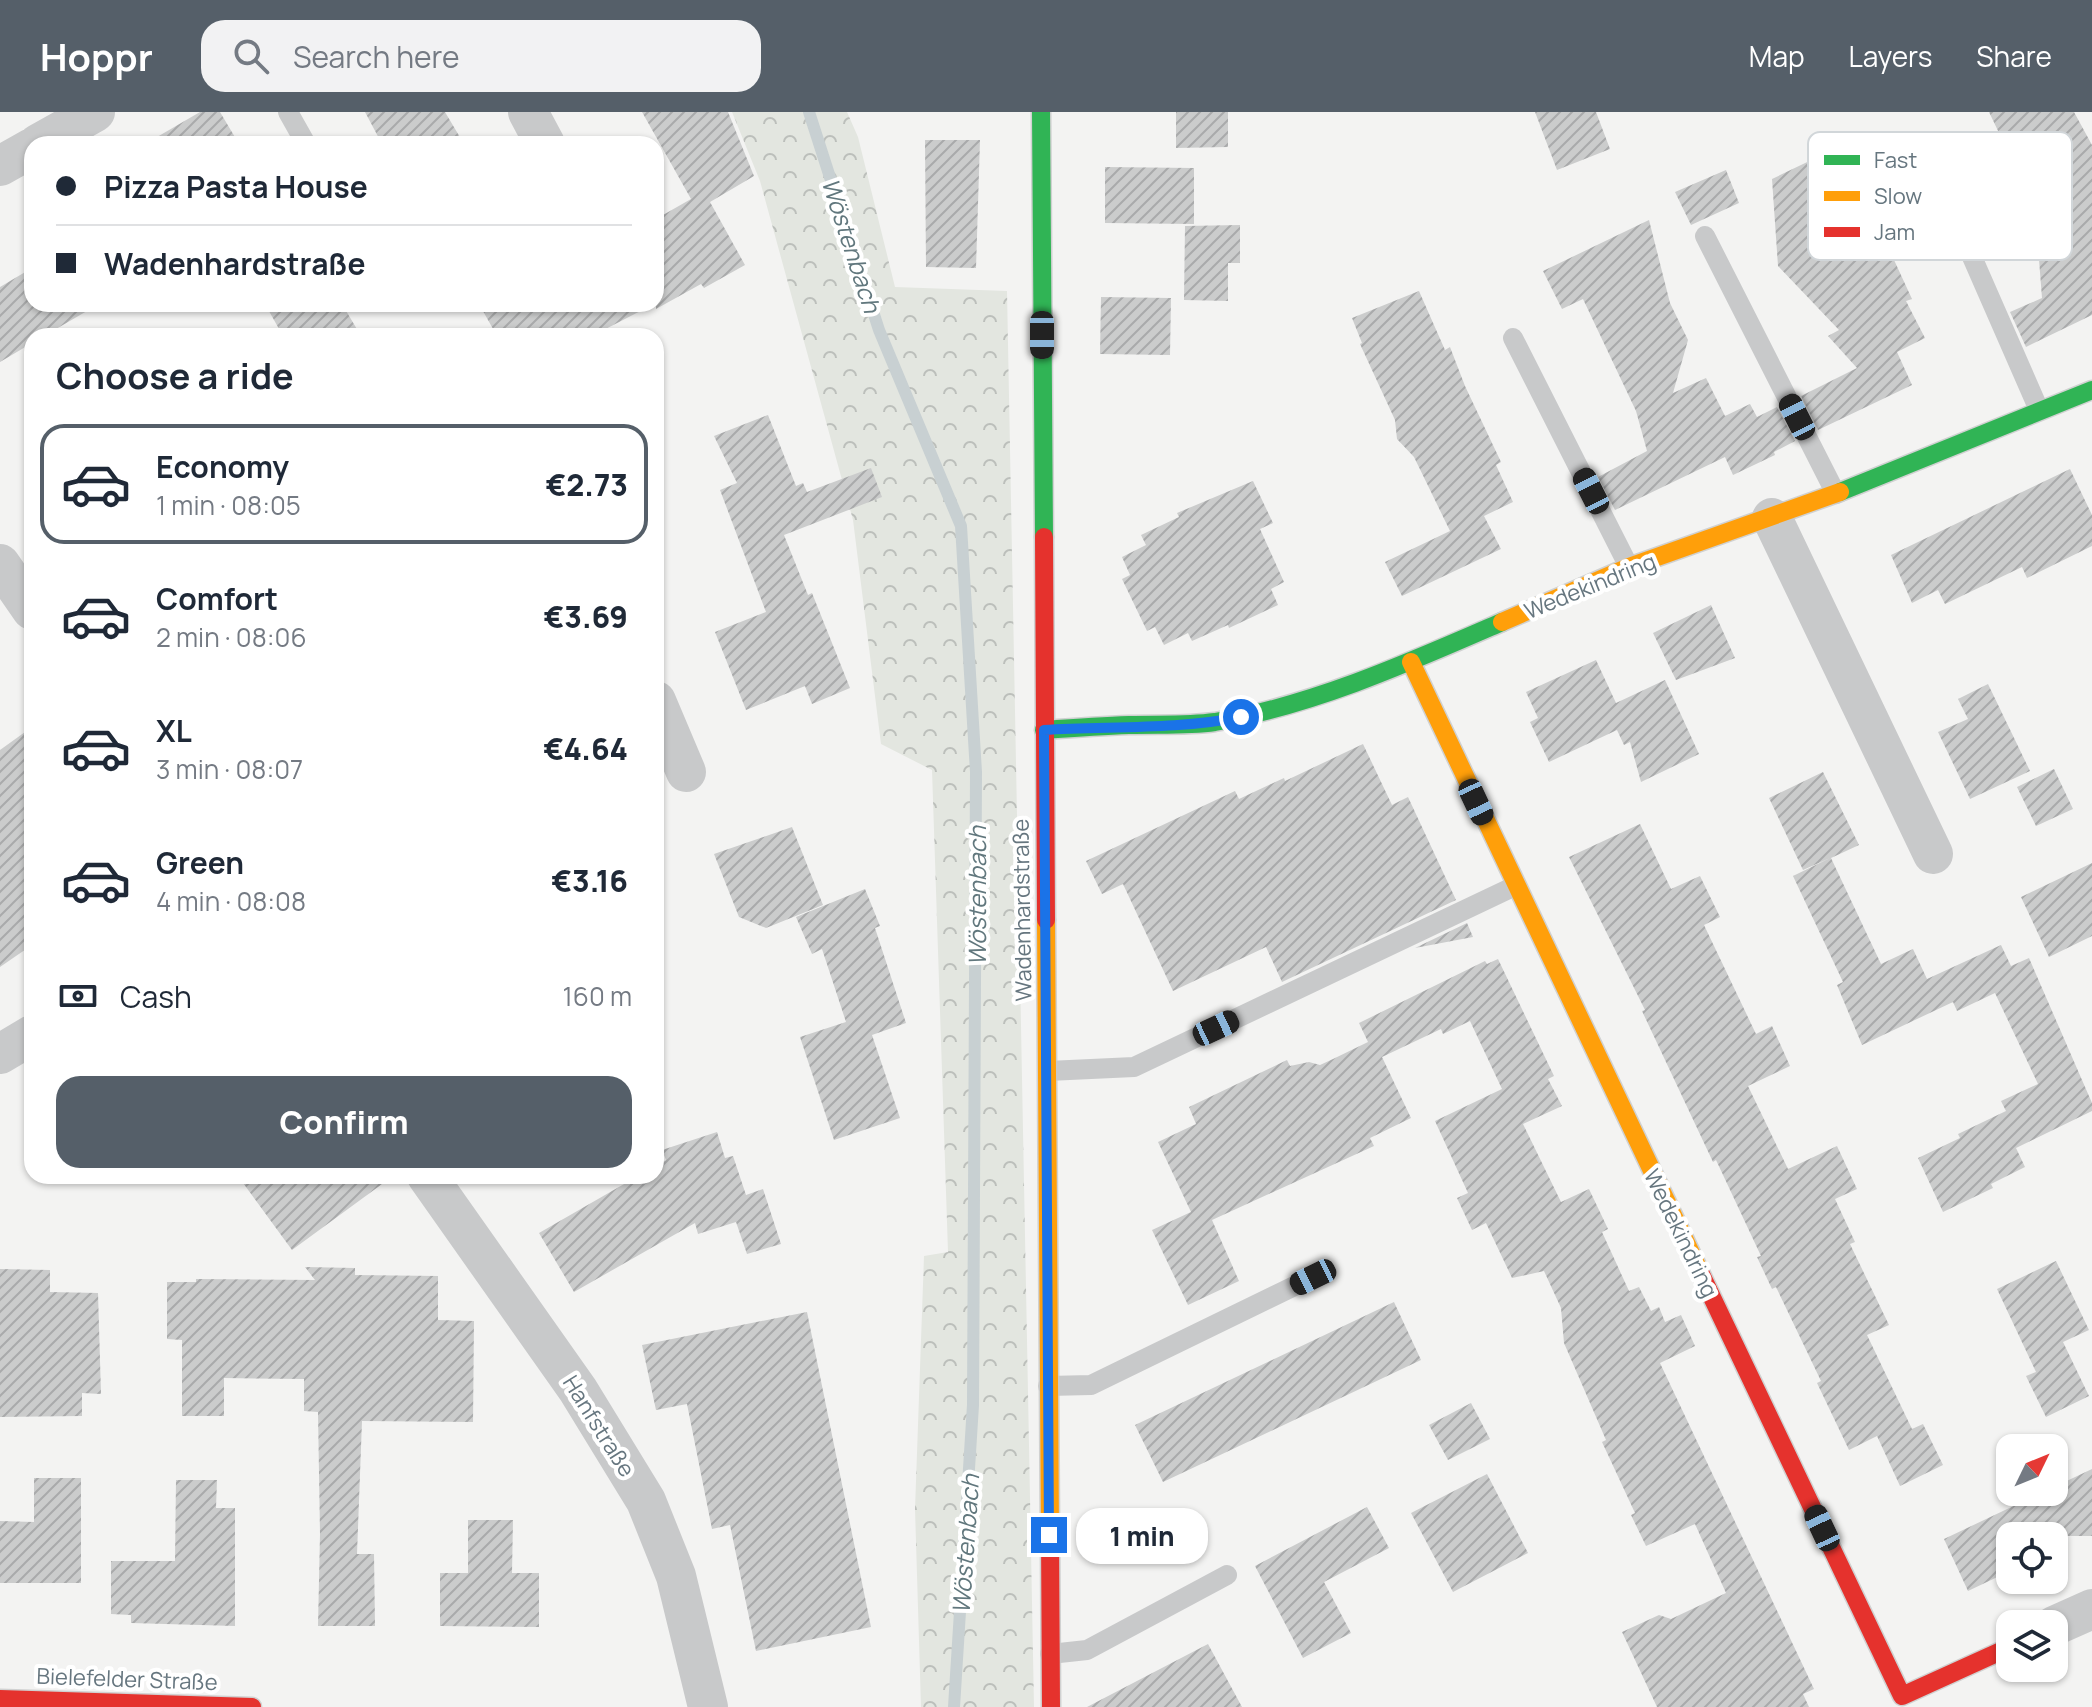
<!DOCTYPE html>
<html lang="en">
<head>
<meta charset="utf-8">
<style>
	:root { --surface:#fff; --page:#f2f2f3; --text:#1f2937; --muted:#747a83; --line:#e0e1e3; --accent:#555f69 }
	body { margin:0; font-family:Manrope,sans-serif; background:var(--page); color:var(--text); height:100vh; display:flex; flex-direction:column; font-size:30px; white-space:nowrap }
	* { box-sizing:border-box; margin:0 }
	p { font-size:26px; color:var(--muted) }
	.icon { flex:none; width:44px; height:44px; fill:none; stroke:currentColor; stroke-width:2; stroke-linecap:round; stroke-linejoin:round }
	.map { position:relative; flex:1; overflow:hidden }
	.drawer { position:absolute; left:24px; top:216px; width:640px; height:856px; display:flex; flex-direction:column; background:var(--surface); border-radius:24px; box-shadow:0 2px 6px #0004 }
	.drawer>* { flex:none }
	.banner { position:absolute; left:24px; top:24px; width:640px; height:176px; border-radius:24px; box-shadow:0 2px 6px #0004; display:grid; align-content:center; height:176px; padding:0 32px; background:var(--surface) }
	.needle { width:52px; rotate:47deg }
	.fabs { position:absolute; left:1996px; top:1322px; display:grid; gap:16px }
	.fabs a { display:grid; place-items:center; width:72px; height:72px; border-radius:16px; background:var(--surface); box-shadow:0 2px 6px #0004; font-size:40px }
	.end { position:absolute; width:36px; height:36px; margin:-18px; border:10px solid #1a73e8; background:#fff; box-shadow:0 0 0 4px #fff }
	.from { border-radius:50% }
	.bubble { position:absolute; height:56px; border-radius:24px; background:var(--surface); box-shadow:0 2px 6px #0004; font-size:26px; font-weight:800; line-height:56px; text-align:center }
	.car { position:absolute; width:24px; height:48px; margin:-24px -12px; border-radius:10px; box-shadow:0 0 6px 2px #0007; background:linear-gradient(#222 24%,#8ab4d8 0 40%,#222 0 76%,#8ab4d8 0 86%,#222 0) }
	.banner b { display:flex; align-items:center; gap:28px; height:76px; font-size:30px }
	.banner b+b { border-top:2px solid var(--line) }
	.banner i { width:20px; height:20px; background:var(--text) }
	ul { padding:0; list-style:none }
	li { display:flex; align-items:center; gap:24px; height:120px; margin:0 16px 12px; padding:0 16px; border:4px solid transparent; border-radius:24px }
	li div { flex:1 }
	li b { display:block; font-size:30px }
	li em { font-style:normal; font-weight:800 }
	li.on { border-color:var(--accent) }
	li>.icon { width:72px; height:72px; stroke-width:1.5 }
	h2 { padding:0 32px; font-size:36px; line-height:96px }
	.pay { display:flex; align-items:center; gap:20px; height:88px; padding:0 32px; font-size:30px }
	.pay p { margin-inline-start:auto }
	.action { display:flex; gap:16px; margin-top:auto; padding:16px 32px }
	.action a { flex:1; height:92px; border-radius:24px; background:var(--accent); color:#fff; font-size:32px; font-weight:800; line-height:92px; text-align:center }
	header { display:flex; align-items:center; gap:48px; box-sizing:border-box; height:112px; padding:0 40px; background:var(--accent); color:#fff }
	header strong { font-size:38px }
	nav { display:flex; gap:44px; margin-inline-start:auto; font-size:28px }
	.search { width:560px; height:72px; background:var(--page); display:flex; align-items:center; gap:20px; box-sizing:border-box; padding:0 28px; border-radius:24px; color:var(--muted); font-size:30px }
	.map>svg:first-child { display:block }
</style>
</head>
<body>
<header>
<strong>Hoppr</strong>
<div class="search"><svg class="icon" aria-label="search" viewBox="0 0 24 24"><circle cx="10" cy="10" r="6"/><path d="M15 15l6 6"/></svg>Search here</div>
<nav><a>Map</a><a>Layers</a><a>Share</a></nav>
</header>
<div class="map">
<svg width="2092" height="1595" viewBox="0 0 2092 1595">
	<defs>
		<pattern id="forest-crowns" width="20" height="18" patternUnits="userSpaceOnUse" patternTransform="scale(2)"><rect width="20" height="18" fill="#e3e6e0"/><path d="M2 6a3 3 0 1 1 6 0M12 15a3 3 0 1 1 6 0" fill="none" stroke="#bcbfbb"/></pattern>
		<pattern id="building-hatch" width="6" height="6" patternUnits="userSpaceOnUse" patternTransform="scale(2)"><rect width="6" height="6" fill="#cbcccc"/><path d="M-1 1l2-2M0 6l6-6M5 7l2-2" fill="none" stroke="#a9aaab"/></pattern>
	</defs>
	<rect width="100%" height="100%" fill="#f3f3f2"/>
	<!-- forest -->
	<path fill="url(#forest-crowns)" d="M732 0H847L858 25 895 175 1007 179 1034 1595H921L915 1397 924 1144 948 1140 932 658 881 632 853 408 760 69Z"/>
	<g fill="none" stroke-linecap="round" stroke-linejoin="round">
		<!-- stream -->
		<path stroke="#c8d0d2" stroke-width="12" d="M809 0 879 218 961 414 976 660 973 1293 954 1595"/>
	</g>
	<!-- building -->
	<path fill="url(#building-hatch)" d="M200 0H220L239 32H145Z
		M365 0H445L464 32H382Z
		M642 0H728L754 64 710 90 745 153 704 176 701 172 656 197V107L691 87Z
		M1176 0H1228V35L1176 36Z
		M1535 0H1596L1610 37 1557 58Z
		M1989 0H2074L2092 33V203L2026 235 2010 200 2042 186 2037 122 2008 91 1993 26 2000 23Z
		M1870 20 1877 111 1912 187 1906 189 1925 226 1897 240 1912 273 1818 318 1801 284 1857 256 1828 224 1839 218 1778 154 1772 67Z
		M925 28H980L976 156 926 155Z
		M1105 55 1194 56V112L1105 111Z
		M1726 58 1739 91 1691 113 1675 80Z
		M1649 108 1670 191 1688 228 1673 281 1706 266 1725 304 1750 292 1757 305 1777 295 1795 329 1774 340 1775 343 1733 363 1725 345 1615 398 1598 365 1647 339 1636 299 1583 187 1562 197 1543 159Z
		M1240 113V151H1228V189L1184 188 1185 114Z
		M32 156V192H99L44 224H32V231L0 250V175Z
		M1419 179 1445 238 1450 235 1465 274 1501 350 1496 353 1513 390 1484 404 1501 437 1402 484 1385 450 1450 419 1414 345 1397 327 1395 308 1360 232 1362 231 1352 206Z
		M1101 185 1171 186 1170 243 1100 242Z
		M265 192H342L361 224H283Z
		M479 192H654L592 224H497Z
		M768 303 796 374 803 371 807 380 871 356 882 385 784 423 808 483 812 481 850 576 812 592 805 574 746 598 715 520 766 500 720 378 737 371 714 324Z
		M2070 357 2092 403V434L2027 466 2022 455 1945 492 1938 478 1912 491 1891 443Z
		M1253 369 1273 411 1260 417 1284 470 1271 477 1278 493 1229 516 1228 513 1192 529 1188 521 1164 533 1155 515 1147 519 1122 467 1130 463 1122 445 1146 433 1141 423 1179 405 1177 401Z
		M1711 493 1735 546 1676 568 1653 521Z
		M1596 548 1616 591 1665 568 1699 642 1641 670 1630 630 1624 633 1617 618 1549 650 1530 610 1538 606 1526 580Z
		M1988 572 2030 659 1970 687 1938 620 1968 607 1958 587Z
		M32 615V833L0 855V638Z
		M1363 632 1392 693 1408 685 1456 788 1282 870 1266 835 1173 879 1123 772 1102 782 1086 749 1235 679 1239 687 1284 666 1285 669Z
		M2054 657 2073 697 2036 714 2017 675Z
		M1823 660 1859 733 1831 746 1881 852 1913 837 1927 867 2001 833 2011 854 2029 846 2092 991V999L2016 1036 2025 1055 1991 1072 1993 1076 1943 1100 1918 1046 1960 1026 1958 1022 2006 999 2001 989 2038 972 1995 881 1957 899 1953 890 1862 933 1837 873 1843 870 1793 764 1830 746 1803 758 1769 686Z
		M1640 712 1671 777 1700 764 1720 805 1704 813 1756 922 1772 914 1790 954 1748 974 1788 1057 1837 1034 1857 1077 1835 1087 1855 1130 1850 1132 1889 1213 1867 1223 1912 1317 1923 1312 1943 1353 1900 1374 1877 1324 1849 1338 1817 1271 1821 1269 1776 1175 1772 1177 1757 1145 1761 1144 1716 1048 1713 1050 1642 899 1645 898 1569 745Z
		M792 715 823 793 766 816 739 805 714 742Z
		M2092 751V824L2049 845 2021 785Z
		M865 777 880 814 875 816 906 911 872 923 900 1006 834 1028 800 925 846 910 822 837 812 842 796 805Z
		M1467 811 1473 825 1415 836Z
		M1498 847 1554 964 1548 967 1562 994 1523 1012 1561 1090 1589 1077 1608 1117 1602 1120 1629 1179 1639 1175 1651 1199 1659 1195 1665 1210 1681 1203 1695 1234 1660 1251 1814 1577 1803 1582 1809 1595H1657L1622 1520 1659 1503 1671 1507 1726 1481 1695 1412 1646 1434 1631 1403 1635 1401 1602 1330 1606 1328 1564 1231 1561 1196 1544 1159 1512 1166 1486 1111 1472 1118 1457 1086 1468 1081 1435 1009 1502 977 1470 909 1443 922 1441 917 1382 945 1411 1006 1370 1026 1374 1034 1212 1108 1239 1169 1188 1193 1152 1118 1191 1100 1158 1030 1196 1012 1189 995 1287 948 1290 954 1309 950 1320 953 1333 947 1368 930 1359 911 1485 849 1487 852Z
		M717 1020 725 1046 733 1044 746 1083 763 1077 781 1132 747 1142 736 1110 698 1122 695 1111 574 1180 539 1121 638 1064H656V1054L666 1048 662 1038Z
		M238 1064H393L292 1138Z
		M2056 1149 2089 1218 2063 1230 2089 1284 2046 1305 2026 1264 2036 1260 1997 1177Z
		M305 1155 355 1156V1163L438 1164V1208L474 1209 473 1310 362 1309 357 1442H374L375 1514H318L320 1422 318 1300 304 1299V1267L224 1266V1304H182V1228L167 1227V1170H196V1167L315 1168Z
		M0 1157 50 1158V1180L98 1181 101 1282 82 1281V1304L0 1305Z
		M1394 1190 1421 1248 1163 1370 1135 1313Z
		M807 1200 871 1515 756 1539 730 1413 712 1417 687 1292 656 1298 642 1233Z
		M1471 1291 1490 1327 1448 1348 1429 1313Z
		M2092 1357V1424H2010V1459L1968 1479 1944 1427 2043 1380H2054V1375Z
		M1487 1362 1528 1441 1453 1480 1411 1401Z
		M34 1366H81V1471H0V1409L34 1410Z
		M176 1368H217L216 1396H235V1514L131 1511V1503L111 1502V1449H175Z
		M1367 1395 1389 1436 1324 1470 1351 1521 1303 1546 1255 1454Z
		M468 1408H513L512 1461H539V1515L440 1514V1461H468Z
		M1208 1532 1242 1595H1087Z"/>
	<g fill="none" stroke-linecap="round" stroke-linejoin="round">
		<defs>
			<path id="fast" d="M1041 0 1044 425
				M1840 380 2092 278
				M1044 618C1072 616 1101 614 1129 613 1158 612 1186 614 1215 610 1314 593 1410 550 1502 510"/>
			<path id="slow" d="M1502 510 1629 455 1840 380
				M1411 550 1699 1158
				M1046 808 1050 1422"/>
			<path id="jam" d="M1044 425 1046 808
				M1699 1158 1902 1584 2010 1535
				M1050 1422 1051 1595
				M0 1587 252 1595"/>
		</defs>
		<!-- fast casing -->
		<use href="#fast" stroke="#d0d1d1" stroke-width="21"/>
		<!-- slow casing -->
		<use href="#slow" stroke="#d0d1d1" stroke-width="21"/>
		<!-- jam casing -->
		<use href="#jam" stroke="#d0d1d1" stroke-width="21"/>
		<!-- lane -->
		<path stroke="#c8c9ca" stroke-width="20" d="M288 0 306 32
			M1927 42 2039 298
			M1705 124 1836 382
			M1513 226 1629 455
			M1048 959 1134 955 1515 774
			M1048 1274 1091 1273 1313 1165
			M1050 1542 1087 1538 1227 1463"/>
		<!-- street -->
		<path stroke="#c8c9ca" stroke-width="40" d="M528 0 545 32
			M38 32 95 0
			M0 54 32 36
			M1772 406 1933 742
			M0 452 32 498
			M656 589 686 660
			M0 942 32 923
			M427 1064 578 1278 646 1389 676 1464 708 1595
			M2054 1514 2092 1497"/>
		<!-- fast -->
		<use href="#fast" stroke="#30b455" stroke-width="18"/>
		<!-- slow -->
		<use href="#slow" stroke="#ff9f0a" stroke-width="18"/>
		<!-- jam -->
		<use href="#jam" stroke="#e5322d" stroke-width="18"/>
	</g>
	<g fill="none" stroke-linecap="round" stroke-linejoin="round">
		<!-- route -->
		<path stroke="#1a73e8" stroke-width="10" d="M1049 1423 1044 618C1110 614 1176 618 1241 605"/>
	</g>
	<g text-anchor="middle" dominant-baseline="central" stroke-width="8" stroke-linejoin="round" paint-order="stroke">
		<!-- street labels -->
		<g font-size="22" fill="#66767f" stroke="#fff">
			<text transform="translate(1590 474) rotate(-22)">Wedekindring</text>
			<text transform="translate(1022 798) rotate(-91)">Wadenhardstraße</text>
			<text transform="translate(1681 1121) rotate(64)">Wedekindring</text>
			<text transform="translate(599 1314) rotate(58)">Hanfstraße</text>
			<text transform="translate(127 1567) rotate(2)">Bielefelder Straße</text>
		</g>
		<!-- water labels -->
		<g font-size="24" font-style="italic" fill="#61777d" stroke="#fff">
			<text transform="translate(852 133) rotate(72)">Wöstenbach</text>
			<text transform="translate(976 784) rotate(-90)">Wöstenbach</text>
			<text transform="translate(965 1432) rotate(-86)">Wöstenbach</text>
		</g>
	</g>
	<!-- legend -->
	<rect x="1808" y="20" width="264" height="128" rx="12" fill="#fff" stroke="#d1d6d9" stroke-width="2"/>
	<rect x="1824" y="43" width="36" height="10" fill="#30b455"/>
	<rect x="1824" y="79" width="36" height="10" fill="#ff9f0a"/>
	<rect x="1824" y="115" width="36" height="10" fill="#e5322d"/>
	<g font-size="22" fill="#66767f">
		<text x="1874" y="56">Fast</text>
		<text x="1874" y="92">Slow</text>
		<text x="1874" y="128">Jam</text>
	</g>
</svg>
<div class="fabs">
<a><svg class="needle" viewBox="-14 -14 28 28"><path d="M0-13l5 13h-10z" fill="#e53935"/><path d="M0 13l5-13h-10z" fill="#747a83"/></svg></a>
<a><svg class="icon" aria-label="locate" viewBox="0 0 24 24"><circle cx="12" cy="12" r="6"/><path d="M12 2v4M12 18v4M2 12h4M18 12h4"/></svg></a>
<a><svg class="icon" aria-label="layers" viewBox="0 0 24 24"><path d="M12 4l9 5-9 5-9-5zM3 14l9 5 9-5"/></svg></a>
</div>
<i class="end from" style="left:1241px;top:605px"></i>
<i class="end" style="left:1049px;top:1423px"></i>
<div class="bubble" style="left:1076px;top:1396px;width:132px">1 min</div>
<i class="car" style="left:1042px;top:223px;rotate:180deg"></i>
<i class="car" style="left:1797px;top:305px;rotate:333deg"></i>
<i class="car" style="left:1591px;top:379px;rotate:333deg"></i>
<i class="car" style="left:1476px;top:690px;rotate:155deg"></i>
<i class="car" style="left:1216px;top:916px;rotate:65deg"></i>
<i class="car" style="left:1313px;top:1165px;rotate:244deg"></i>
<i class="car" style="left:1822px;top:1416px;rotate:335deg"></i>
<div class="banner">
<b><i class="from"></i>Pizza Pasta House</b>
<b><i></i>Wadenhardstraße</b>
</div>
<section class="drawer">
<h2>Choose a ride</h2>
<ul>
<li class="on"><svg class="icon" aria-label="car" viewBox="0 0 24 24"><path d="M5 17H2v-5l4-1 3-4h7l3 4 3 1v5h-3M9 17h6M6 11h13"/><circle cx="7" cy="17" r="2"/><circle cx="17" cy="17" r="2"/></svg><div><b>Economy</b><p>1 min · 08:05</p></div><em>€2.73</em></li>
<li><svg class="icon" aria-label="car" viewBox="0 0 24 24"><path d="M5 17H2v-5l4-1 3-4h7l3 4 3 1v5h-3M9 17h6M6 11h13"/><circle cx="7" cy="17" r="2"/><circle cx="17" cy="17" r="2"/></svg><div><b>Comfort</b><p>2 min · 08:06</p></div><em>€3.69</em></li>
<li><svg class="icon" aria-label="car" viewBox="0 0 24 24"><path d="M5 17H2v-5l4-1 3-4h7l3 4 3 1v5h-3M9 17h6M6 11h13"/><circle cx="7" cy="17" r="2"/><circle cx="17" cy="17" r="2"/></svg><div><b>XL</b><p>3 min · 08:07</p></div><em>€4.64</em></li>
<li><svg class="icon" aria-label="car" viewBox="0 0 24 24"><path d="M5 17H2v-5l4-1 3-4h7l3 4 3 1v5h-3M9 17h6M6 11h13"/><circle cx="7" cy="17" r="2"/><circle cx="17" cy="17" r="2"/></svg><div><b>Green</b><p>4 min · 08:08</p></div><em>€3.16</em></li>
</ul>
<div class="pay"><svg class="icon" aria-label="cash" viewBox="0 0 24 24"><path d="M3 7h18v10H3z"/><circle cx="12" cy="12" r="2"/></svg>Cash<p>160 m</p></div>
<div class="action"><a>Confirm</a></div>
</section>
</div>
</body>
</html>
